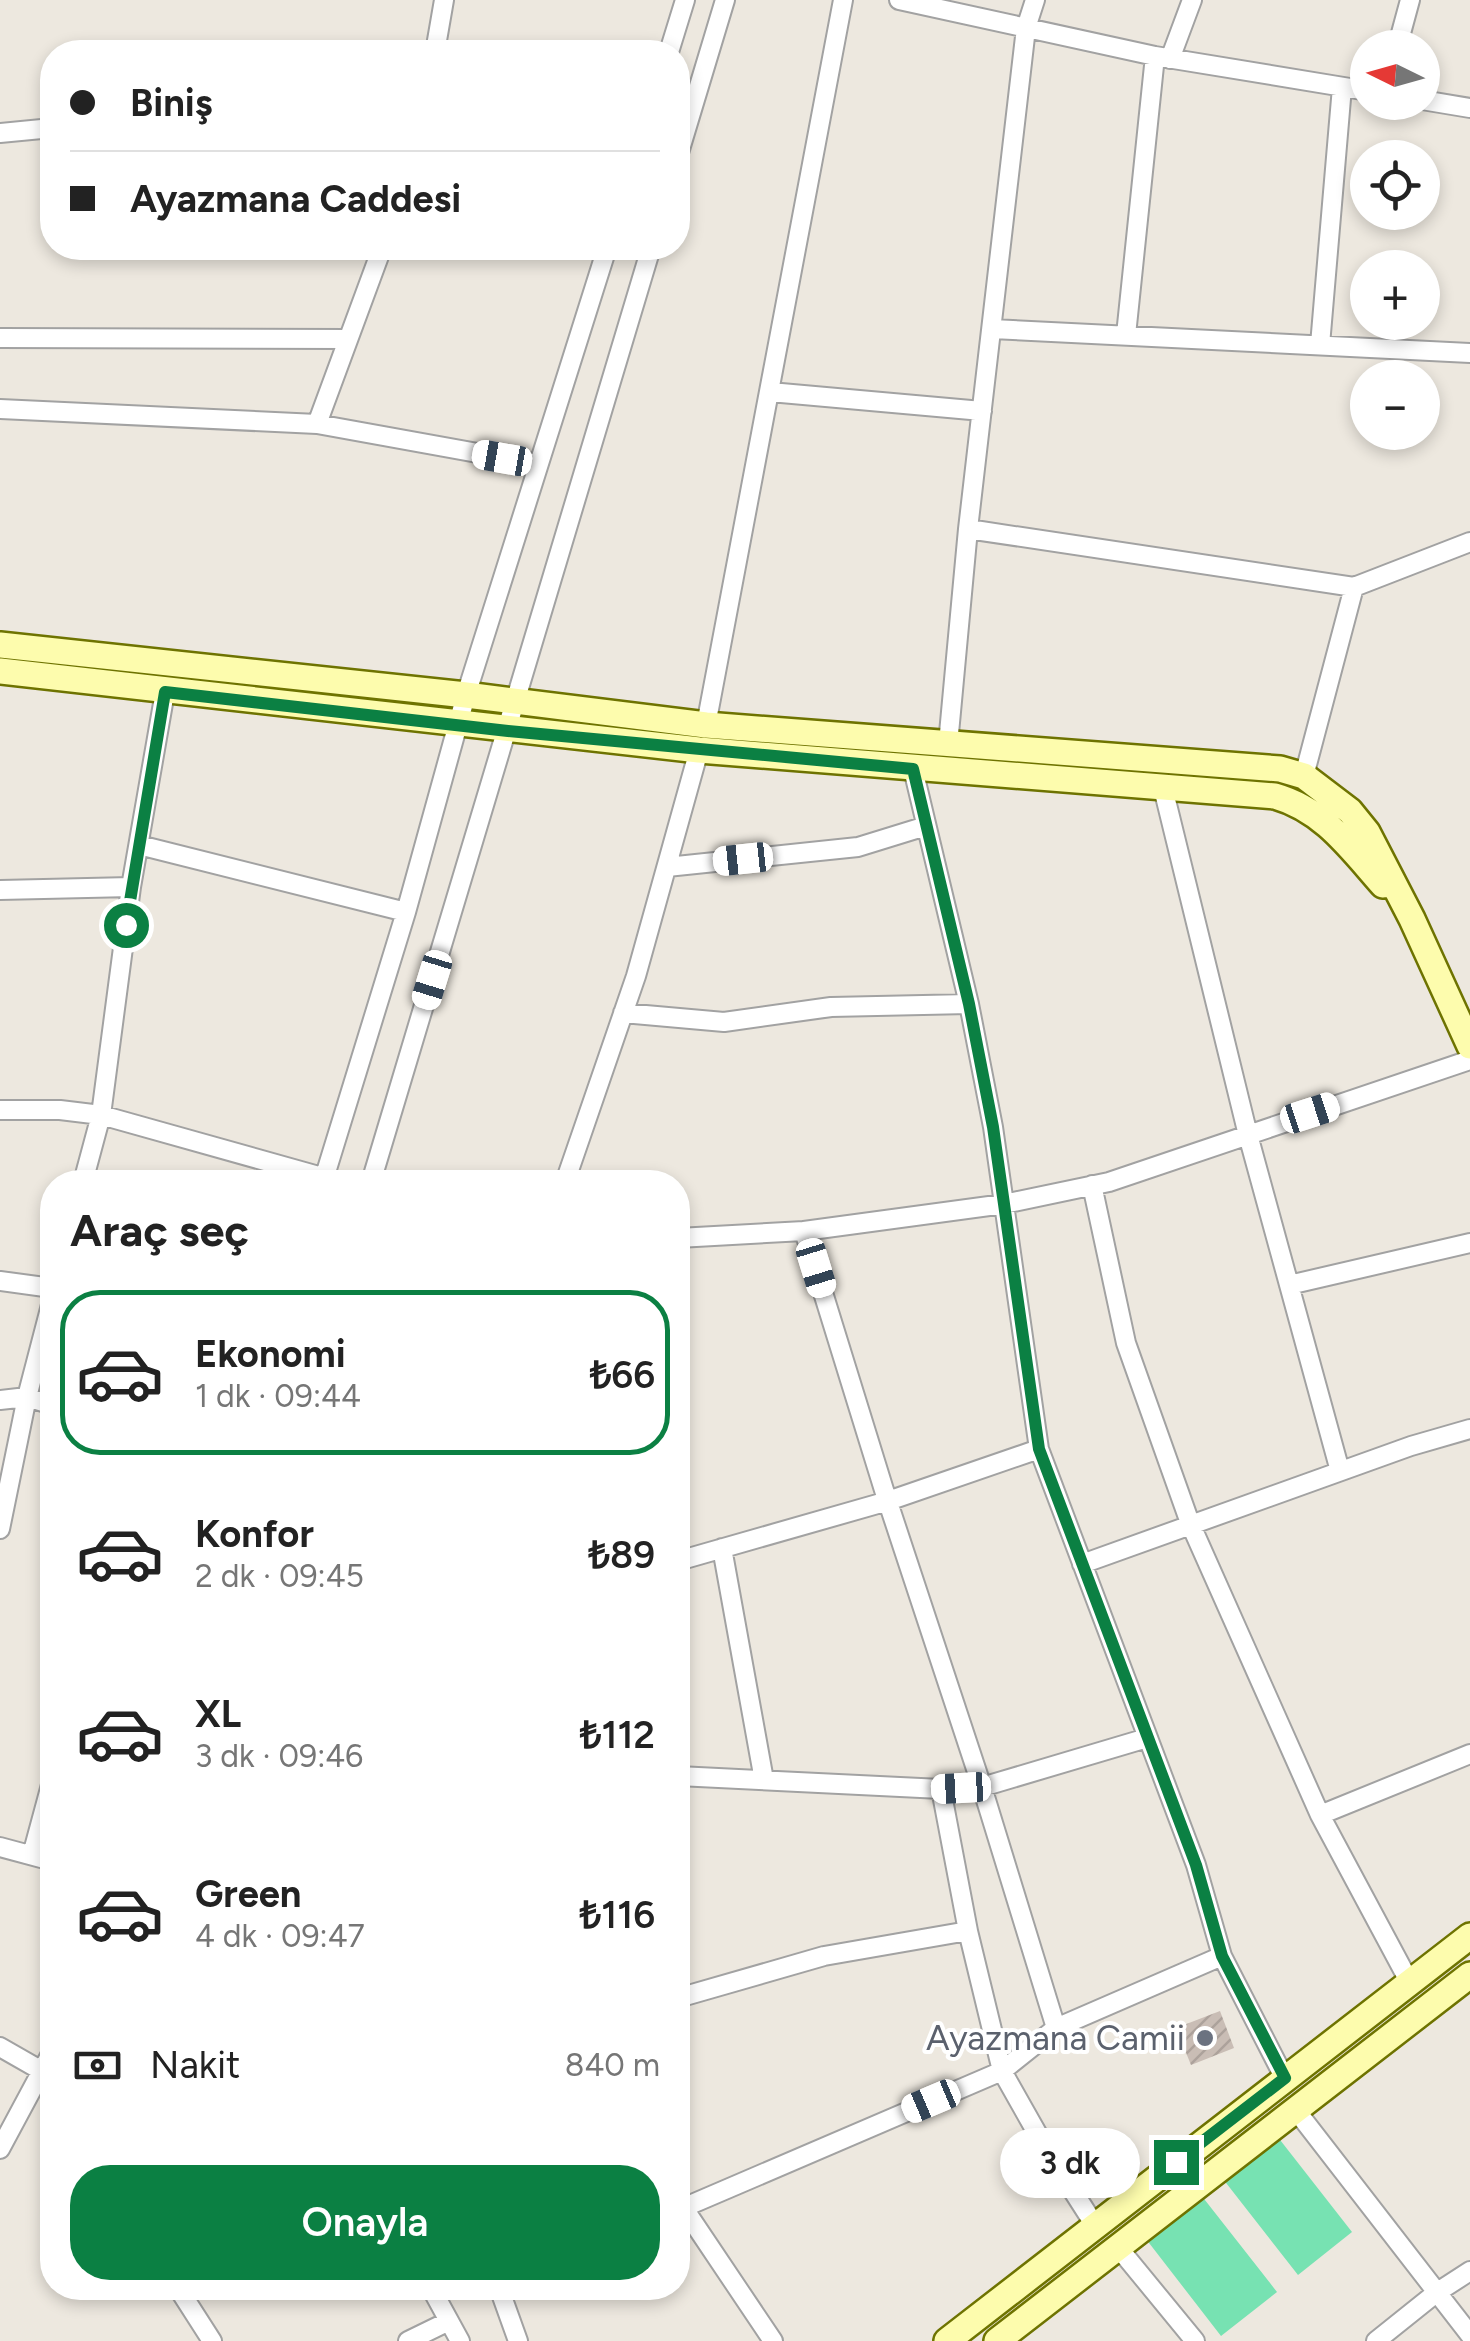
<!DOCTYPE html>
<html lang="tr">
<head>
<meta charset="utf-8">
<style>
	:root { --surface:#fff; --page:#f6f6f6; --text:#222; --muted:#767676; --line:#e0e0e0; --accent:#0b8043 }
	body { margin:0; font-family:Figtree,sans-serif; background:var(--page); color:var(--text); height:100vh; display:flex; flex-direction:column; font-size:38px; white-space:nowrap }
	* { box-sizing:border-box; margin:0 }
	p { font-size:32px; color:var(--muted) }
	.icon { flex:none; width:55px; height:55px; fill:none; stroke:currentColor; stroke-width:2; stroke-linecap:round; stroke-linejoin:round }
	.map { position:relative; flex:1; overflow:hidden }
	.side { position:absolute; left:40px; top:1170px; width:650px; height:1130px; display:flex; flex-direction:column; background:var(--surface); border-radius:40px; box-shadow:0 5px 15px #0003 }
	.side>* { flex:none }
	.hud { position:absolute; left:40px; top:40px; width:650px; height:220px; border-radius:40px; box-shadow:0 5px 15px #0003; display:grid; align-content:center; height:220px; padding:0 30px; background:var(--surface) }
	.needle { width:65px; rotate:275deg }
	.fabs { position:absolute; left:1350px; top:30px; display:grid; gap:20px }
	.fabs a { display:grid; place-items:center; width:90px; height:90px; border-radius:50%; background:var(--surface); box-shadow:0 5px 15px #0003; font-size:50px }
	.end { position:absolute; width:45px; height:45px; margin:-22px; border:12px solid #0b8043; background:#fff; box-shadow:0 0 0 5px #fff }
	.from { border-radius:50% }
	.bubble { position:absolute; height:70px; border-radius:35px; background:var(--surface); box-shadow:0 5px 15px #0003; font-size:32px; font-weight:600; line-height:70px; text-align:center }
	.car { position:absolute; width:30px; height:60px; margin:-30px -15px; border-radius:12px; box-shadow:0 0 8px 2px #0007; background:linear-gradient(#fff 24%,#345 0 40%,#fff 0 76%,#345 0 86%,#fff 0) }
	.hud b { display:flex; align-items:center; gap:35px; height:95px; font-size:38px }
	.hud b+b { border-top:2px solid var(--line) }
	.hud i { width:25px; height:25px; background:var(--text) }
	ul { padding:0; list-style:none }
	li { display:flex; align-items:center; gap:30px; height:165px; margin:0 20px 15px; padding:0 10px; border:5px solid transparent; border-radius:40px }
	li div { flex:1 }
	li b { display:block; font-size:38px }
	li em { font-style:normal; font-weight:600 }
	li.current { border-color:var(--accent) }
	li>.icon { width:90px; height:90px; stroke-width:1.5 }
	h2 { padding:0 30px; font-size:45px; line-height:120px }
	.pay { display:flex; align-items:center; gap:25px; height:110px; padding:0 30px; font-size:38px }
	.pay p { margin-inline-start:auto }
	.button { display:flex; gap:20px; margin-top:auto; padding:20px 30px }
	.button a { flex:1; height:115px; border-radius:40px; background:var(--accent); color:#fff; font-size:40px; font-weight:600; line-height:115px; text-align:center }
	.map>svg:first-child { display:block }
</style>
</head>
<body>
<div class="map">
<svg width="1470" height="2341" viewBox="0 0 1470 2341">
	<defs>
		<pattern id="building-hatch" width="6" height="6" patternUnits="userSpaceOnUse" patternTransform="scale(2.5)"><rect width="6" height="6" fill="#c9bdb5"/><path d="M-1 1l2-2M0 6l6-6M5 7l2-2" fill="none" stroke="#aca29b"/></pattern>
	</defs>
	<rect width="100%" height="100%" fill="#ede8df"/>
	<!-- pitch -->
	<path fill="#77e2b2" d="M1277 2136 1352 2232 1298 2275 1223 2179Z
		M1201 2195 1277 2292 1221 2336 1146 2239Z"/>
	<!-- building -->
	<path fill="url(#building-hatch)" d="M1220 2011 1234 2048 1191 2065 1176 2028Z"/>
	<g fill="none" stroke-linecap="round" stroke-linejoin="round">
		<defs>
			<path id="street" d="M899 0 1155 56 1368 91
				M1397 48 1410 0
				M435 52 444 0
				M669 52 685 0
				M1170 59 1192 0
				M1422 100 1470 108
				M0 133 52 128
				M678 156 725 0
				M992 329 1470 353
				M1126 335 1155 56
				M0 338 348 339
				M1320 345 1342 87
				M770 392 982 411
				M0 409 317 424 538 464
				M317 424 382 248
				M968 529 1354 587 1304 776
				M1354 587 1470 542
				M165 692 131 887 101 1115 340 1182
				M706 725 843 0
				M948 744 968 529 1026 28 1035 0
				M913 769 969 1004 993 1127 1039 1449 1196 1865 1222 1956
				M1163 788 1248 1135 1340 1471
				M139 845 406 912
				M667 867 858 847 926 826
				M0 890 131 887
				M623 1013 724 1022 831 1007 969 1004
				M0 1110H60L101 1115 83 1182
				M323 1182 406 912 466 695 607 248
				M371 1182 651 248
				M565 1182 636 976 699 750
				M1092 1185 1126 1343 1190 1523 1320 1815 1410 1983
				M804 1231 1004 1204 1109 1182 1470 1060
				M678 1238 804 1231 884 1490 982 1787 1147 1738
				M0 1281 52 1288
				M1289 1285 1470 1243
				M0 1400 27 1397 52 1301
				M0 1529 27 1397 52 1405
				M722 1548 764 1780
				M678 1561 888 1501 1039 1449
				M1082 1564 1411 1446 1470 1429
				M678 1776 941 1789 968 1931 824 1956 678 1998
				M941 1789 982 1787 1056 2028 1222 1956 1285 2079
				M1320 1815 1470 1754
				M0 1847 52 1861
				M32 1855 52 1781
				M968 1931 1002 2071 1056 2028
				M0 2047 42 2071
				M1295 2109 1470 2335
				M0 2149 52 2052
				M679 2201 773 2341
				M678 2210 1002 2071 1046 2149 1094 2224
				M1117 2246 1195 2341
				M178 2288 212 2341
				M431 2288 460 2341
				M499 2288 518 2341
				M408 2341 449 2321
				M1376 2341 1436 2293 1470 2271"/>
			<path id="secondary" d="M0 645 466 695 706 725 1280 769 1304 776 1350 811 1367 832 1412 919 1470 1046
				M0 671 699 750 1275 796C1324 810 1351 849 1383 885
				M947 2341 1470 1936
				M997 2341 1470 1975"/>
		</defs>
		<!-- street casing -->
		<use href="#street" stroke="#a2a2a2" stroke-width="22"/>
		<!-- secondary casing -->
		<use href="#secondary" stroke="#6e7300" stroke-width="30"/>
		<!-- street -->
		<use href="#street" stroke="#fff" stroke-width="18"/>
		<!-- secondary -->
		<use href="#secondary" stroke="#fdfcad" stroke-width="25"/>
	</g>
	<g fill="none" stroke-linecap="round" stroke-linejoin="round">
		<!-- route -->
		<path stroke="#0b8043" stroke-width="12" d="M126 925 165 692 508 731 913 769 969 1004 993 1127 1039 1449 1196 1865 1222 1956 1285 2078 1176 2162"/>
	</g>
	<!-- markers -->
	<circle fill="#6b7280" stroke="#fff" stroke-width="4" cx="1205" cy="2038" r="10"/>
	<g text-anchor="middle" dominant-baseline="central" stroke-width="8" stroke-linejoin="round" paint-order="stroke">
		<!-- worship labels -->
		<g font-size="35" fill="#5b616d" stroke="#fff" text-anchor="end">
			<text x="1185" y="2038">Ayazmana Camii</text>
		</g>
	</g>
</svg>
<div class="fabs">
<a><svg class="needle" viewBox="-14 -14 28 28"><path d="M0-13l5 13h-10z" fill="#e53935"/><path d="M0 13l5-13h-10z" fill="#767676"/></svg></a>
<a><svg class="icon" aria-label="locate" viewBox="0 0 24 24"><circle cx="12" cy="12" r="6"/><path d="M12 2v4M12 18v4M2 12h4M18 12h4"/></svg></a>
<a>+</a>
<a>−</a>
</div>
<i class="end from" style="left:126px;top:925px"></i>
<i class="end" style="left:1176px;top:2162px"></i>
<div class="bubble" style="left:1000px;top:2128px;width:140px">3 dk</div>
<i class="car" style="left:502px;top:458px;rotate:280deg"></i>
<i class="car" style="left:743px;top:859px;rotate:264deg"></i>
<i class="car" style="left:432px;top:980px;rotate:197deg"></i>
<i class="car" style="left:1310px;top:1113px;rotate:72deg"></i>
<i class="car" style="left:816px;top:1268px;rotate:163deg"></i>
<i class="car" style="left:961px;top:1788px;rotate:267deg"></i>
<i class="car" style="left:931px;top:2101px;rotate:247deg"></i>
<div class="hud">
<b><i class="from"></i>Biniş</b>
<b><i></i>Ayazmana Caddesi</b>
</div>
<section class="side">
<h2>Araç seç</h2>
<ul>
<li class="current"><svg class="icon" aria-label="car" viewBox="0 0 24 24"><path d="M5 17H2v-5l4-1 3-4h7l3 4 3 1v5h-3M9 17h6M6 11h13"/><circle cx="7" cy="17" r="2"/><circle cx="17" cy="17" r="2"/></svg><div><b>Ekonomi</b><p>1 dk · 09:44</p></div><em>₺66</em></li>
<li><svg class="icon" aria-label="car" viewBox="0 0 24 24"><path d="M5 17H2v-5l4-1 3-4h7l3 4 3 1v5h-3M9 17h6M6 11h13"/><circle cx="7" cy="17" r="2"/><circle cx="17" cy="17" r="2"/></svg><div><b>Konfor</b><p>2 dk · 09:45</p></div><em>₺89</em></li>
<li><svg class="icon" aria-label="car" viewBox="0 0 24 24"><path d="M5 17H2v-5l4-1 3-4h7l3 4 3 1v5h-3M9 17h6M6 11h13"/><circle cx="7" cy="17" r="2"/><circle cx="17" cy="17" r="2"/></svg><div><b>XL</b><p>3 dk · 09:46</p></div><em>₺112</em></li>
<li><svg class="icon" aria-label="car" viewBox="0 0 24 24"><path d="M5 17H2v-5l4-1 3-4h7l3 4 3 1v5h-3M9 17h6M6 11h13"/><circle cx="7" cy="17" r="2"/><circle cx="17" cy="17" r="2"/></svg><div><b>Green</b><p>4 dk · 09:47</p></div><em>₺116</em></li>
</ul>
<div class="pay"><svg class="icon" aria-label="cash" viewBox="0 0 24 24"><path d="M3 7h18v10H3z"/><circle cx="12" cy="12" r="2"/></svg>Nakit<p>840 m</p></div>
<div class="button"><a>Onayla</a></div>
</section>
</div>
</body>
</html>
